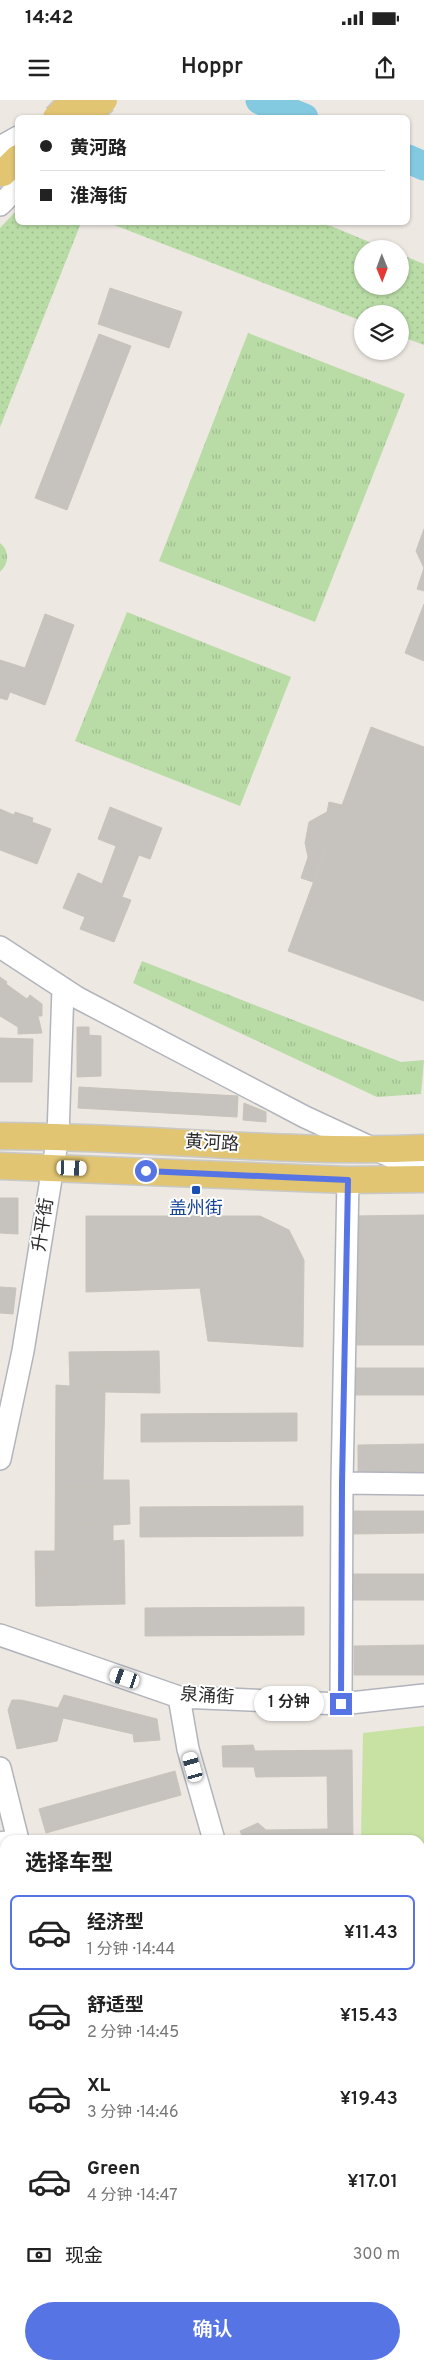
<!DOCTYPE html>
<html lang="zh">
<head>
<meta charset="utf-8">
<style>
	:root { --surface:#fff; --page:#f6f6f6; --text:#222; --muted:#767676; --line:#e0e0e0; --accent:#5774e5 }
	body { margin:0; font-family:Overpass,"Noto Sans SC",sans-serif; background:var(--page); color:var(--text); height:100vh; display:flex; flex-direction:column; font-size:19px; white-space:nowrap }
	* { box-sizing:border-box; margin:0 }
	p { font-size:16px; color:var(--muted) }
	.icon { flex:none; width:28px; height:28px; fill:none; stroke:currentColor; stroke-width:2; stroke-linecap:round; stroke-linejoin:round }
	.map { position:relative; flex:1; overflow:hidden }
	.details { position:absolute; left:0px; top:1735px; width:425px; height:535px; display:flex; flex-direction:column; background:var(--surface); border-radius:15px 15px 0 0; box-shadow:0 1px 4px #0004 }
	.details>* { flex:none }
	.hud { position:absolute; left:15px; top:15px; width:395px; height:110px; border-radius:8px; box-shadow:0 1px 4px #0004; display:grid; align-content:center; height:110px; padding:0 25px; background:var(--surface) }
	.needle { width:32px; rotate:179deg }
	.fabs { position:absolute; left:354px; top:140px; display:grid; gap:10px }
	.fabs a { display:grid; place-items:center; width:55px; height:55px; border-radius:50%; background:var(--surface); box-shadow:0 1px 4px #0004; font-size:25px }
	.end { position:absolute; width:22px; height:22px; margin:-11px; border:6px solid #5774e5; background:#fff; box-shadow:0 0 0 2px #fff }
	.from { border-radius:50% }
	.bubble { position:absolute; height:35px; border-radius:18px; background:var(--surface); box-shadow:0 1px 4px #0004; font-size:16px; font-weight:600; line-height:35px; text-align:center }
	.car { position:absolute; width:15px; height:30px; margin:-15px -8px; border-radius:6px; box-shadow:0 0 4px 1px #0007; background:linear-gradient(#fff 24%,#345 0 40%,#fff 0 76%,#345 0 86%,#fff 0) }
	.hud b { display:flex; align-items:center; gap:18px; height:48px; font-size:19px }
	.hud b+b { border-top:1px solid var(--line) }
	.hud i { width:12px; height:12px; background:var(--text) }
	ul { padding:0; list-style:none }
	li { display:flex; align-items:center; gap:15px; height:75px; margin:0 10px 8px; padding:0 15px; border:2px solid transparent; border-radius:8px }
	li div { flex:1 }
	li b { display:block; font-size:19px }
	li em { font-style:normal; font-weight:600 }
	li.on { border-color:var(--accent) }
	li>.icon { width:45px; height:45px; stroke-width:1.5 }
	h2 { padding:0 25px; font-size:22px; line-height:60px }
	.pay { display:flex; align-items:center; gap:12px; height:55px; padding:0 25px; font-size:19px }
	.pay p { margin-inline-start:auto }
	.cta { display:flex; gap:10px; margin-top:auto; padding:10px 25px }
	.cta a { flex:1; height:58px; border-radius:30px; background:var(--accent); color:#fff; font-size:20px; font-weight:600; line-height:58px; text-align:center }
	.status { display:flex; justify-content:space-between; align-items:center; height:35px; padding:0 25px; background:var(--surface); direction:ltr }
	.status svg { height:14px; fill:currentColor }
	header { display:flex; justify-content:space-between; align-items:center; height:65px; padding:0 25px; background:var(--surface); font-size:22px; font-weight:600 }
	.map>svg:first-child { display:block }
</style>
</head>
<body>
<div class="status"><b>14:42</b><svg viewBox="0 0 49 12"><path d="M0 12V9h3v3zM5 12V6h3v6zM10 12V3h3v9zM15 12V0h3v12zM26 1h20v11H26zM47 4h2v5h-2z"/></svg></div>
<header><svg class="icon" aria-label="menu" viewBox="0 0 24 24"><path d="M4 6h16M4 12h16M4 18h16"/></svg>Hoppr<svg class="icon" aria-label="share" viewBox="0 0 24 24"><path d="M12 15V3M7 8l5-5 5 5M5 13v7h14v-7"/></svg></header>
<div class="map">
<svg width="424" height="2270" viewBox="0 0 424 2270">
	<defs>
		<pattern id="grass-tufts" width="24" height="20" patternUnits="userSpaceOnUse" patternTransform="scale(1.25)"><rect width="24" height="20" fill="#b9dca6"/><path d="M3 7l-1-3M5 7V3M7 7l1-3M15 17l-1-3M17 17v-4M19 17l1-3" fill="none" stroke="#9fbd8f"/></pattern>
		<pattern id="park-dots" width="8" height="8" patternUnits="userSpaceOnUse" patternTransform="scale(1.25)"><rect width="8" height="8" fill="#b9dca6"/><path d="M2 2h.1M6 6h.1" fill="none" stroke="#9fbd8f" stroke-width="1.8" stroke-linecap="round"/></pattern>
	</defs>
	<rect width="100%" height="100%" fill="#ede8e2"/>
	<!-- grass -->
	<path fill="url(#grass-tufts)" d="M248 233 405 294 315 522 159 461Z
		M0 443C10 451 9 464 0 472Z
		M127 512 291 577 240 706 75 641Z
		M142 861 401 962 424 960 421 994 377 997 133 883Z"/>
	<!-- park -->
	<path fill="url(#park-dots)" d="M17 110 18 122 81 123 0 327V128Z
		M310 122 331 126 386 149H362V186H400V154L424 164V245L400 236V214H362V221L109 123Z"/>
	<!-- pitch -->
	<path fill="#c8e2a3" d="M424 1626V1769H420V1740H361L363 1633Z"/>
	<g fill="none" stroke-linecap="round" stroke-linejoin="round">
		<!-- river -->
		<path stroke="#83cae1" stroke-width="29" d="M260 0 304 18
			M408 59 424 66"/>
	</g>
	<!-- building -->
	<path fill="#c6c2bd" stroke="#c8c4bb" d="M110 188 182 212 169 248 98 224Z
		M99 234 131 246 67 410 35 398Z
		M424 429V491L417 489 424 468 416 451Z
		M424 504V561L405 553Z
		M45 514 74 525 45 605 10 592 7 600 0 598V560L25 568Z
		M371 627 424 647V901L288 851Z
		M329 702 342 705 313 782 301 778 308 757 305 743 309 722 327 712Z
		M110 707 162 728 150 759 139 755 122 797 131 800 114 842 80 829 85 817 63 808 78 773 102 784 116 746 98 739Z
		M0 709 14 715 15 712 33 718 32 722 51 729 37 764 0 750Z
		M0 877 7 882 6 884 27 899 30 895 42 904V916H38L42 933 18 934V927L0 916Z
		M77 927H89V935L101 936V976L77 977Z
		M0 938 33 939 32 982H0Z
		M79 987 238 996 237 1017 78 1008Z
		M244 1003 266 1012V1022L243 1020Z
		M0 1098H18V1134L0 1133Z
		M424 1115V1245H354L353 1116Z
		M86 1116H260L289 1130 304 1160 303 1247 208 1241 200 1188 86 1192Z
		M0 1187 16 1188 13 1214 0 1213Z
		M159 1251 160 1293 105 1292 103 1380H129L130 1424 113 1425V1441L124 1440 125 1504 36 1506 35 1451H55L56 1285 70 1286 69 1252Z
		M90 1257 123 1259 125 1284 91 1287Z
		M355 1268H424V1295H355Z
		M297 1313V1341L141 1342V1314Z
		M424 1344V1372L358 1373V1345Z
		M69 1387 104 1388V1424L68 1423Z
		M303 1406V1436L140 1437V1407Z
		M354 1411H424V1433L354 1434Z
		M76 1473 78 1505 36 1506V1474Z
		M352 1474H424V1500H352Z
		M304 1507V1535L145 1536V1508Z
		M424 1545V1575H354V1546Z
		M64 1595 157 1619 160 1640 134 1642 133 1634 63 1618 57 1641 17 1649 8 1610 12 1600H21L58 1608Z
		M253 1645 255 1651 352 1650 353 1740H244L240 1731 258 1723 266 1730 328 1729 327 1676 256 1677 254 1667H223L222 1646Z
		M175 1671 181 1695 46 1733 39 1709Z
		M420 1771H424V1878H420Z
		M0 1810 5 1811V1873L0 1874Z
		M420 1907H424V1941H420Z
		M3 1917 5 1939H0V1918Z
		M5 2001V2025H0V2002Z
		M424 2012V2043L420 2044V2013Z
		M5 2064V2091L0 2092V2065Z
		M5 2143V2163L0 2164V2144Z
		M5 2220V2241L0 2242V2221Z
		M118 2265H143L144 2270H120Z
		M282 2265H310L308 2270H280Z"/>
	<g fill="none" stroke-linecap="round" stroke-linejoin="round">
		<defs>
			<path id="minor" d="M0 47 18 37
				M0 105 18 87
				M0 847 78 898 305 1017 424 1072
				M0 1359 23 1251 58 1036 63 888
				M342 1383 424 1384
				M0 1535 179 1597 341 1604 424 1595
				M179 1597 188 1649 214 1740
				M341 1604 342 1383 348 1080
				M0 1668 18 1740
				M0 1743 5 1742
				M420 1969H424
				M0 1993 5 1992
				M420 2172 424 2169
				M178 2265 179 2270
				M336 2270 338 2265"/>
			<path id="major" d="M3 73 18 58
				M0 1036C142 1036 282 1054 424 1048
				M0 1066 348 1080 424 1079"/>
		</defs>
		<!-- minor casing -->
		<use href="#minor" stroke="#b2b4bc" stroke-width="24"/>
		<!-- major casing -->
		<use href="#major" stroke="#c8c8c8" stroke-width="29"/>
		<!-- minor -->
		<use href="#minor" stroke="#fff" stroke-width="21"/>
		<!-- major -->
		<use href="#major" stroke="#e1c573" stroke-width="26"/>
		<defs>
			<path id="major-bridge" d="M56 18 74 0
				M85 18 104 0"/>
		</defs>
		<!-- major-bridge casing -->
		<use href="#major-bridge" stroke="#c8c8c8" stroke-width="29" stroke-linecap="butt"/>
		<!-- major-bridge -->
		<use href="#major-bridge" stroke="#e1c573" stroke-width="26"/>
	</g>
	<g fill="none" stroke-linecap="round" stroke-linejoin="round">
		<!-- route -->
		<path stroke="#5774e5" stroke-width="6" d="M146 1071 348 1080 342 1384 341 1604"/>
	</g>
	<!-- markers -->
	<rect fill="#1a4fb4" stroke="#fff" stroke-width="2" x="191" y="1085" width="10" height="10" rx="2.5"/>
	<g text-anchor="middle" dominant-baseline="central" stroke-width="4" stroke-linejoin="round" paint-order="stroke">
		<!-- street labels -->
		<g font-size="18" fill="#2d2d2d" stroke="#fff">
			<text transform="translate(212 1044) rotate(3)">黄河路</text>
			<text transform="translate(44 1125) rotate(-81)">升平街</text>
			<text transform="translate(207 1597) rotate(4)">泉涌街</text>
		</g>
		<!-- transit labels -->
		<g font-size="18" fill="#164399" stroke="#fff">
			<text x="196" y="1109">盖州街</text>
		</g>
	</g>
</svg>
<div class="fabs">
<a><svg class="needle" viewBox="-14 -14 28 28"><path d="M0-13l5 13h-10z" fill="#e53935"/><path d="M0 13l5-13h-10z" fill="#767676"/></svg></a>
<a><svg class="icon" aria-label="layers" viewBox="0 0 24 24"><path d="M12 4l9 5-9 5-9-5zM3 14l9 5 9-5"/></svg></a>
</div>
<i class="end from" style="left:146px;top:1071px"></i>
<i class="end" style="left:341px;top:1604px"></i>
<div class="bubble" style="left:254px;top:1586px;width:70px">1 分钟</div>
<i class="car" style="left:72px;top:1068px;rotate:92deg"></i>
<i class="car" style="left:125px;top:1578px;rotate:289deg"></i>
<i class="car" style="left:193px;top:1667px;rotate:344deg"></i>
<div class="hud">
<b><i class="from"></i>黄河路</b>
<b><i></i>淮海街</b>
</div>
<section class="details">
<h2>选择车型</h2>
<ul>
<li class="on"><svg class="icon" aria-label="car" viewBox="0 0 24 24"><path d="M5 17H2v-5l4-1 3-4h7l3 4 3 1v5h-3M9 17h6M6 11h13"/><circle cx="7" cy="17" r="2"/><circle cx="17" cy="17" r="2"/></svg><div><b>经济型</b><p>1 分钟 · 14:44</p></div><em>¥11.43</em></li>
<li><svg class="icon" aria-label="car" viewBox="0 0 24 24"><path d="M5 17H2v-5l4-1 3-4h7l3 4 3 1v5h-3M9 17h6M6 11h13"/><circle cx="7" cy="17" r="2"/><circle cx="17" cy="17" r="2"/></svg><div><b>舒适型</b><p>2 分钟 · 14:45</p></div><em>¥15.43</em></li>
<li><svg class="icon" aria-label="car" viewBox="0 0 24 24"><path d="M5 17H2v-5l4-1 3-4h7l3 4 3 1v5h-3M9 17h6M6 11h13"/><circle cx="7" cy="17" r="2"/><circle cx="17" cy="17" r="2"/></svg><div><b>XL</b><p>3 分钟 · 14:46</p></div><em>¥19.43</em></li>
<li><svg class="icon" aria-label="car" viewBox="0 0 24 24"><path d="M5 17H2v-5l4-1 3-4h7l3 4 3 1v5h-3M9 17h6M6 11h13"/><circle cx="7" cy="17" r="2"/><circle cx="17" cy="17" r="2"/></svg><div><b>Green</b><p>4 分钟 · 14:47</p></div><em>¥17.01</em></li>
</ul>
<div class="pay"><svg class="icon" aria-label="cash" viewBox="0 0 24 24"><path d="M3 7h18v10H3z"/><circle cx="12" cy="12" r="2"/></svg>现金<p>300 m</p></div>
<div class="cta"><a>确认</a></div>
</section>
</div>
</body>
</html>
